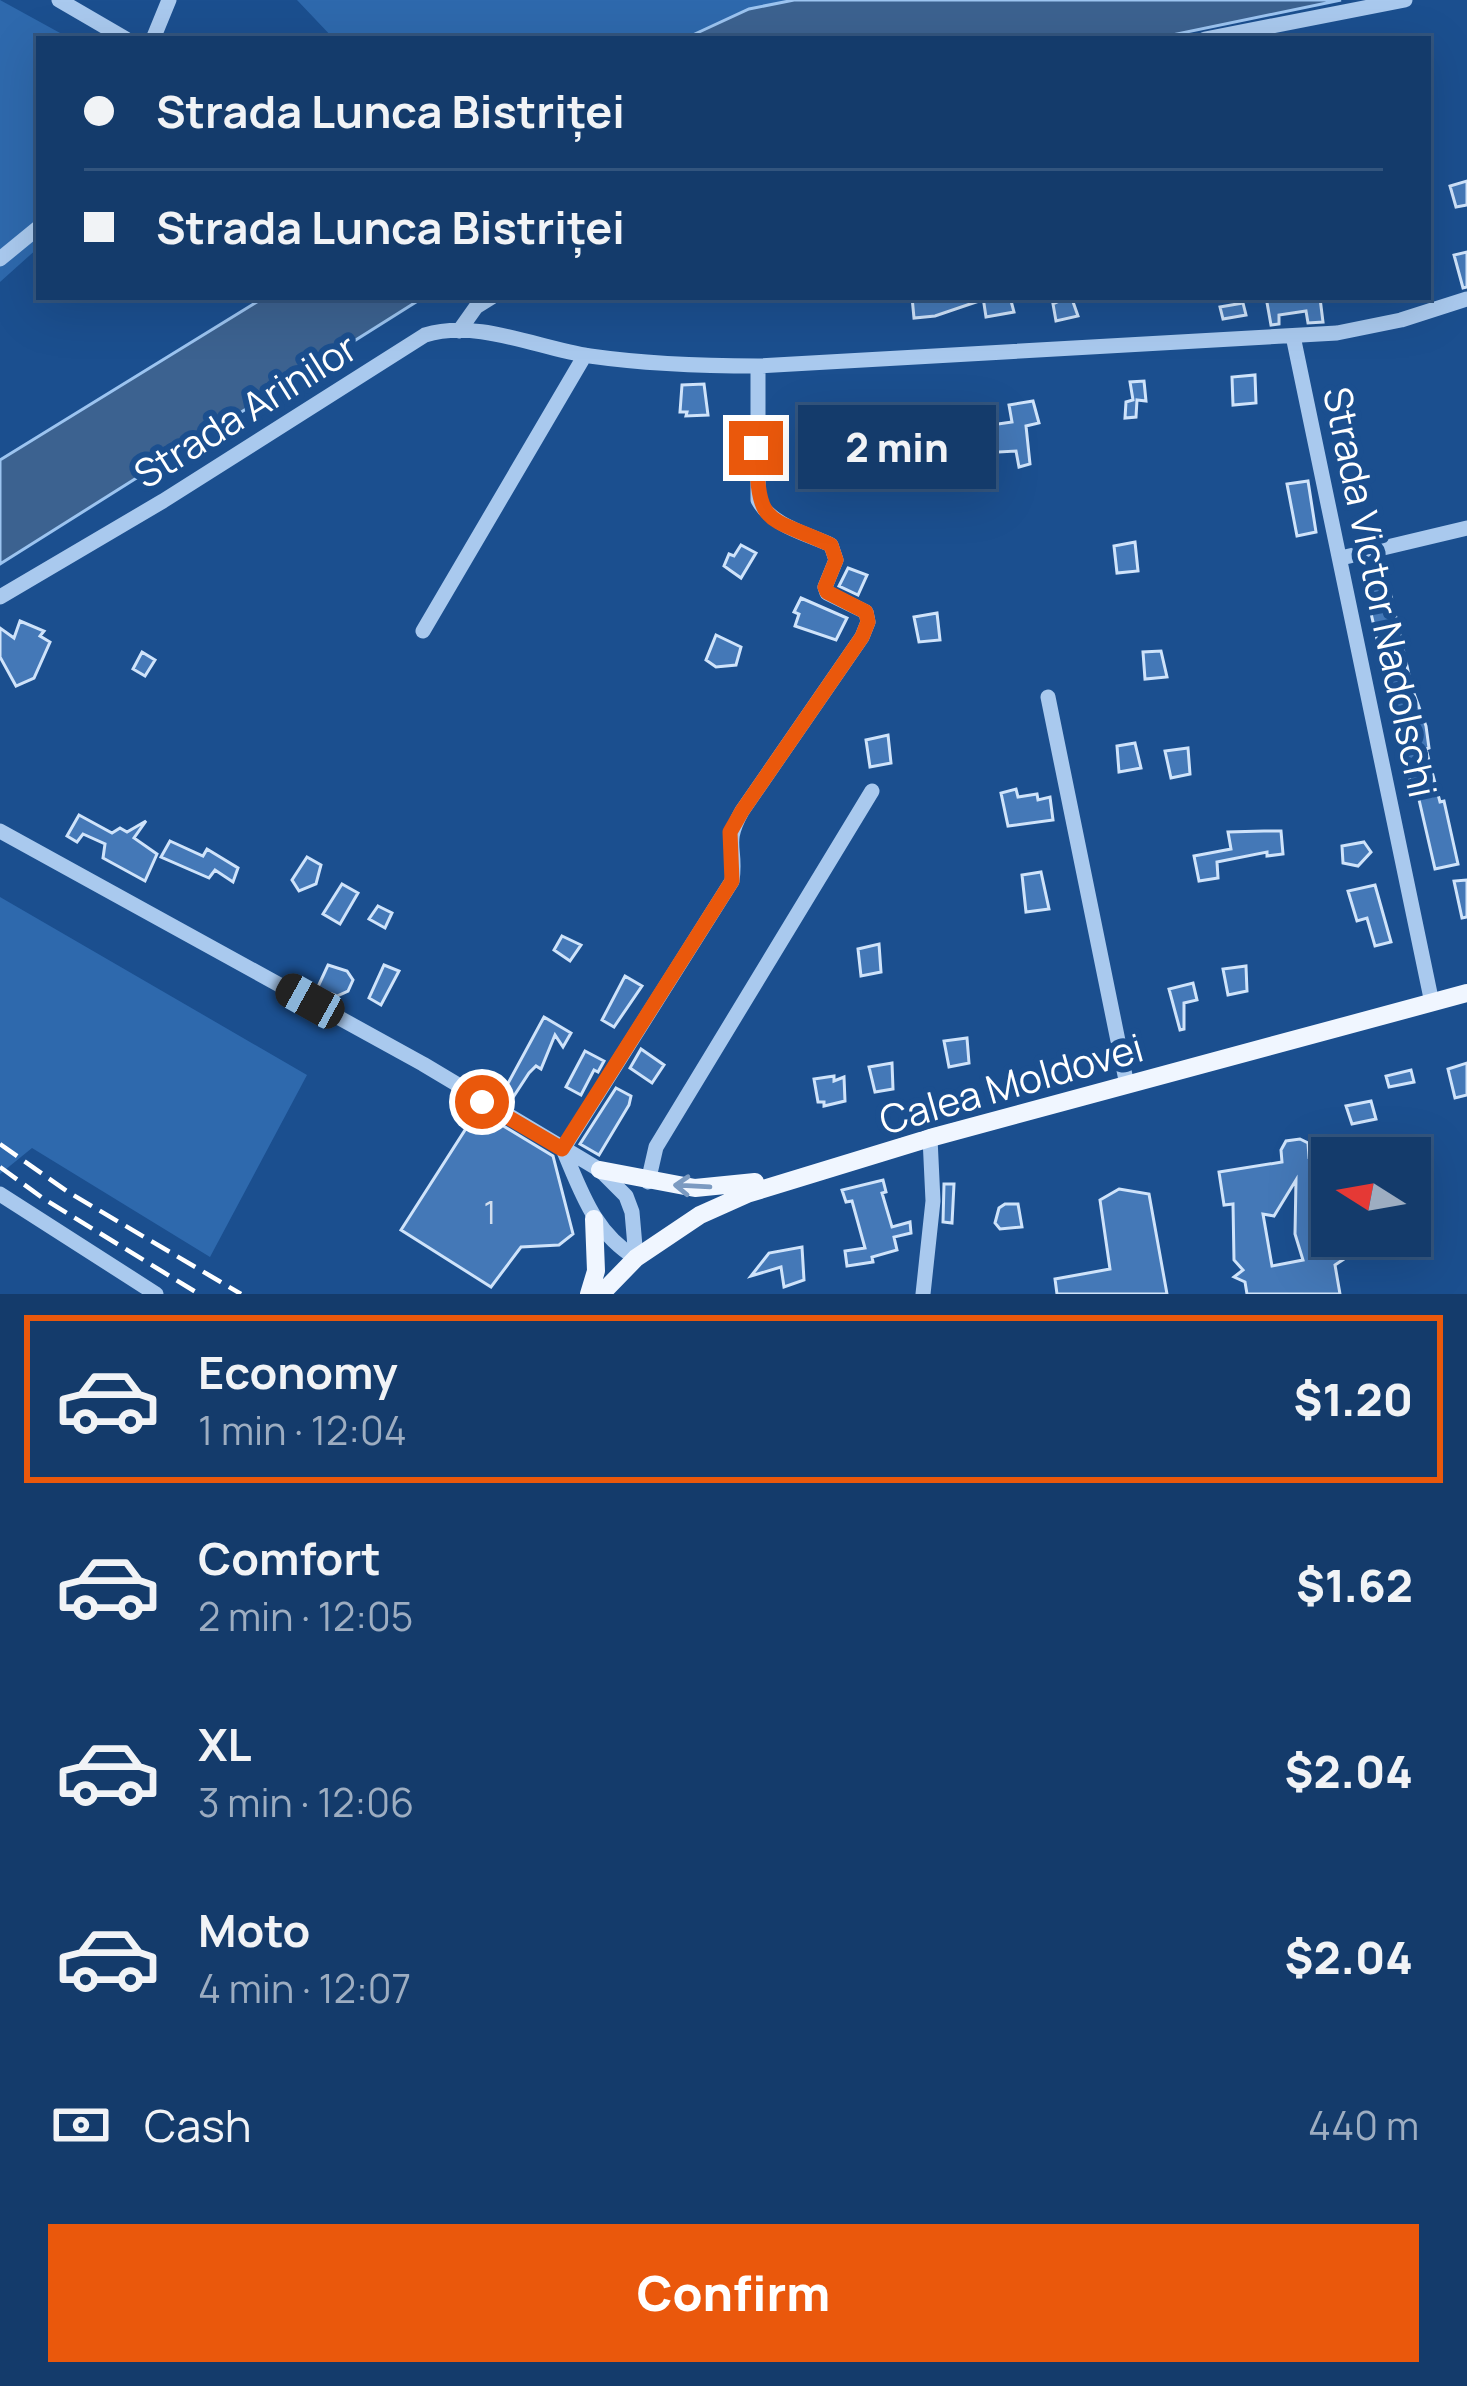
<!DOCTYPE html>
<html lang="en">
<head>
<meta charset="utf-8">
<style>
	:root { --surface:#143b6b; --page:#1d4271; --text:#f1f3f6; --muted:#9dadc1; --line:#33557e; --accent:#ea580c }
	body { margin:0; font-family:Manrope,sans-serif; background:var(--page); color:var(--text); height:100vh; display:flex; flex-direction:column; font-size:45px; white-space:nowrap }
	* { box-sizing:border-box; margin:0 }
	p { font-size:39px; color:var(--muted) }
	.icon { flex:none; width:66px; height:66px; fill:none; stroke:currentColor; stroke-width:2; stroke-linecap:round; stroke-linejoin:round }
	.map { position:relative; height:1294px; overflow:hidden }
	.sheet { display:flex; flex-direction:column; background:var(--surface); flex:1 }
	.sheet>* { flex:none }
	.banner { position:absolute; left:36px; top:36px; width:1395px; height:264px; border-radius:0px; box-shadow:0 12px 48px #0002,0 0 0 3px var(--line); display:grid; align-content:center; height:264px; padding:0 48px; background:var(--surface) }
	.needle { width:78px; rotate:281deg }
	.buttons { position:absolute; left:1311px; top:1137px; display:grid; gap:24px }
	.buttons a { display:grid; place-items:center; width:120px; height:120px; border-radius:0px; background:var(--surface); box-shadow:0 12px 48px #0002,0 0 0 3px var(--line); font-size:60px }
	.end { position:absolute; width:54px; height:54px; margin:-27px; border:15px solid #ea580c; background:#fff; box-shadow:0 0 0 6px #fff }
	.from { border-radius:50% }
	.bubble { position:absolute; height:84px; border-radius:0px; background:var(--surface); box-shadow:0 12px 48px #0002,0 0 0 3px var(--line); font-size:39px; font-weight:800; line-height:84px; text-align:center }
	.car { position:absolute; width:36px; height:72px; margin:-36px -18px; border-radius:15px; box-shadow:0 0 9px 3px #0007; background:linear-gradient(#222 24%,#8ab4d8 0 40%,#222 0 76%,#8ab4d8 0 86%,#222 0) }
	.banner b { display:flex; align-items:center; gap:42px; height:114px; font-size:45px }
	.banner b+b { border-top:3px solid var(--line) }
	.banner i { width:30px; height:30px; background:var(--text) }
	ul { padding:21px 0 0; list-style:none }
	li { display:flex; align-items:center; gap:36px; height:168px; margin:0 24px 18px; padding:0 24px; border:6px solid transparent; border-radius:0px }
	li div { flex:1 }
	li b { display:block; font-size:45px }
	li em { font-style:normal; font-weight:800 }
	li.selected { border-color:var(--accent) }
	li>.icon { width:108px; height:108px; stroke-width:1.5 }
	.pay { display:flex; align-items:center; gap:30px; height:132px; padding:0 48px; font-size:45px }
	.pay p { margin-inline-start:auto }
	.action { display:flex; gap:24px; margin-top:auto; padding:24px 48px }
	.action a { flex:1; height:138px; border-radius:0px; background:var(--accent); color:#fff; font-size:48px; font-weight:800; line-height:138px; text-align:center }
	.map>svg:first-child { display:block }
</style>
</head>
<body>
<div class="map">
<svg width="1467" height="1294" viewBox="0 0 1467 1294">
	<rect width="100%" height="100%" fill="#1b4f8f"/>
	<!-- green -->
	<path fill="#2e69ad" d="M0 0 71 39H39V247L0 282Z
		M297 0H794L749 9 684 39H334Z
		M0 897 307 1075 210 1257 32 1148 0 1174Z"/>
	<!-- water -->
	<path fill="#3c6290" stroke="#9cc4f0" stroke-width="3" d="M794 0H1341L1153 39H684L749 9Z
		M265 297H424L0 564V460Z"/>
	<!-- building -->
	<path fill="#4478b7" stroke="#cfe3fa" stroke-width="3" fill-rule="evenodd" d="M1467 181V205L1456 207 1450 186Z
		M1467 252V287L1463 288 1454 255Z
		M912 297H981L982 300 935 316 914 318Z
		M983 297H1010L1014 312 986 317Z
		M1266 297 1320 298 1323 322 1308 323 1306 311 1279 315V324L1271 325Z
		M1064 299H1072L1078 316 1056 321 1053 304Z
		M1243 303 1246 315 1223 319 1220 307Z
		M1255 375 1256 403 1233 405 1232 377Z
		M1144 381 1146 401 1137 400 1136 417 1125 418 1126 402 1133 400 1130 382Z
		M704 384 708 415 686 416 687 412H680L682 385Z
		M1033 401 1039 423 1026 426 1030 464 1019 467 1016 451 981 453 977 427 1012 422 1009 405Z
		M900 420 902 448 882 451 877 425Z
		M959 429 960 457 941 461 936 434Z
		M1308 481 1316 532 1297 536 1287 484Z
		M1135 542 1138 571 1117 573 1114 546Z
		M741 545 756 553 741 578 724 566 729 554 734 556Z
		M1384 565 1412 688 1426 726 1429 748 1426 749 1440 802 1444 801 1458 864 1435 869 1417 791 1413 792 1407 769 1361 570Z
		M848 568 867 575 858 595 839 586Z
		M801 598 847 618 836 640 795 626 799 614 794 612Z
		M937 613 940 640 919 642 914 617Z
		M20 621 44 631 40 636 50 642 34 678 16 686 0 657V628L14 638Z
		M716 635 741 647 736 665 716 667 706 660Z
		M1161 651 1167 677 1145 679 1143 652Z
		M142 652 155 660 145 676 133 669Z
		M888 735 891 763 870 767 866 740Z
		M1135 743 1141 768 1119 772 1117 746Z
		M1188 748 1190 774 1171 778 1165 751Z
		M1016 789 1018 797 1037 794 1038 800 1050 797 1053 820 1008 826 1001 793Z
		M79 815 112 833 120 828 127 832 146 821 134 838 157 854 145 881 103 858 105 844 83 834 77 842 67 836Z
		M1264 831H1281L1283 854 1267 856V852L1217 862 1218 878 1199 881 1194 856 1231 849 1228 832Z
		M170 841 203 856 207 849 238 868 233 882 215 870 209 878 161 857Z
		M1364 842 1371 852 1358 866 1343 863 1342 846Z
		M307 857 321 865 316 884 299 891 292 880Z
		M1041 872 1049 909 1026 912 1022 875Z
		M1467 880V917L1462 918 1454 881Z
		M342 884 358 893 340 924 323 914Z
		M1375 885 1391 942 1375 946 1367 918 1357 921 1348 891Z
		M378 906 392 913 385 928 369 919Z
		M562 936 581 945 570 961 554 950Z
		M879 944 881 972 861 976 858 949Z
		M328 965 347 971 353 980 348 991 337 996 332 994 330 999 316 991Z
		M384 965 399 971 381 1005 369 998Z
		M1246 966 1247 991 1228 995 1223 969Z
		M625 976 642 986 614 1027 602 1020Z
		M1193 983 1197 1000 1184 1003V1029L1180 1030 1169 989Z
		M544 1017 571 1033 563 1047 555 1035 541 1069 536 1066 529 1073 510 1102 503 1098 505 1089Z
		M967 1038 969 1063 949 1067 944 1041Z
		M641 1049 664 1065 652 1083 630 1068Z
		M585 1051 604 1061 598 1072 594 1070 581 1095 566 1087Z
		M892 1063 893 1089 875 1092 869 1067Z
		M1467 1063V1095L1455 1098 1448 1069Z
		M1411 1070 1414 1082 1389 1087 1386 1076Z
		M834 1076V1081L844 1077 845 1101 824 1106V1102H818L814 1079Z
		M616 1088 631 1096 629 1105 599 1155 580 1144Z
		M1371 1101 1376 1119 1352 1124 1346 1106Z
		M487 1116 553 1156 573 1234 559 1245 521 1247 491 1287 401 1230 467 1127Z
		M1300 1139 1308 1143 1309 1157 1321 1154 1329 1192 1322 1193 1334 1258 1344 1259 1335 1265 1340 1294H1247L1245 1282 1234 1277 1243 1270 1234 1260 1233 1204 1224 1205 1219 1172 1282 1162 1281 1150 1286 1141ZM1296 1180 1295 1234 1303 1260 1272 1266 1263 1214 1274 1216Z
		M1424 1153 1428 1175 1410 1180V1156Z
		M883 1180 886 1192 882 1193 892 1227 910 1222 911 1233 894 1237 897 1250 872 1257 873 1262 847 1266 845 1251 865 1248 852 1201 846 1202 842 1190Z
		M944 1184H954L952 1223 943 1222Z
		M1119 1189 1149 1194 1167 1294H1057L1055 1279 1110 1269 1100 1200Z
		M1005 1204H1018L1022 1227 1000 1229 995 1223 999 1208Z
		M802 1247 804 1280 784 1287 781 1267 751 1276 769 1253Z"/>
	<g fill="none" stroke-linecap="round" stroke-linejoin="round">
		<!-- minor -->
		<path stroke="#a9c9ee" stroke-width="15" d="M59 0 126 39
			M153 39 169 0
			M1205 39 1405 0
			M0 259 39 227
			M459 331 476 307 492 297
			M1293 336 1432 1003
			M1341 558 1467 528
			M0 597 163 501 425 335C478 319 537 348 590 356 646 364 701 366 758 366L1337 333 1401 320 1467 299
			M423 631 585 355
			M1048 697 1127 1085
			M0 831 423 1064 600 1170 626 1196 632 1212 636 1258
			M563 1149 732 881C737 847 723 845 742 811L862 637 868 622 866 612 827 593 825 587 836 560 831 545C805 533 772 526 758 500V366
			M563 1149C581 1191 594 1233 636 1258
			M648 1182 656 1147 872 791
			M0 1194 156 1294
			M923 1294 933 1201 930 1138"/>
		<!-- major -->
		<path stroke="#f0f6ff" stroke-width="18" d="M600 1170 695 1188 755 1182
			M589 1294 596 1271 594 1219
			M601 1294 636 1258 700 1215 747 1194 930 1138 1467 993"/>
		<!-- rail -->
		<path stroke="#fff" stroke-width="4.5" stroke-dasharray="21 9" stroke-linecap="butt" d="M0 1144 68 1192 241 1294
			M0 1167 44 1199 199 1294"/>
	</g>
	<!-- one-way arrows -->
	<defs><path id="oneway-shaft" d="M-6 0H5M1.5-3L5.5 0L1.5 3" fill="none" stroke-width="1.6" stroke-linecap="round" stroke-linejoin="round" transform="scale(3)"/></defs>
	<use stroke="#7b9ac1" href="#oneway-shaft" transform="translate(692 1186) rotate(-177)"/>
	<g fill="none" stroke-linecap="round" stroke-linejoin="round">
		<!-- route -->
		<path stroke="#ea580c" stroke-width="15" d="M482 1102 562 1149 732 881 730 832 742 811 862 637 868 622 866 612 827 592 825 587 836 560 831 545C762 514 759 527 756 448"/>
	</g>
	<g text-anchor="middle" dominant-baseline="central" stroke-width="12" stroke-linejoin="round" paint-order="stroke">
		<!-- number labels -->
		<g font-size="33" fill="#d0dded">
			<text x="490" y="1211">1</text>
		</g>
		<!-- street labels -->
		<g font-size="39" fill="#fff" stroke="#1b4f8f">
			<text transform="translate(245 410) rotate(-32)">Strada Arinilor</text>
			<text transform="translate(1381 592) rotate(78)">Strada Victor Nadolschi</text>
			<text transform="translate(1011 1083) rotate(-16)">Calea Moldovei</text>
		</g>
	</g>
</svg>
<div class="buttons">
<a><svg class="needle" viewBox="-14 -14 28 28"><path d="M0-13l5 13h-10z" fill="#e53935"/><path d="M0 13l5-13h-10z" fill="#9dadc1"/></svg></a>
</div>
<i class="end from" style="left:482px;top:1102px"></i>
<i class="end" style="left:756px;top:448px"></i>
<div class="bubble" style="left:798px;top:405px;width:198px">2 min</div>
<i class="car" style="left:310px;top:1001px;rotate:299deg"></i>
<div class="banner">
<b><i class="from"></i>Strada Lunca Bistriței</b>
<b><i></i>Strada Lunca Bistriței</b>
</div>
</div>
<section class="sheet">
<ul>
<li class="selected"><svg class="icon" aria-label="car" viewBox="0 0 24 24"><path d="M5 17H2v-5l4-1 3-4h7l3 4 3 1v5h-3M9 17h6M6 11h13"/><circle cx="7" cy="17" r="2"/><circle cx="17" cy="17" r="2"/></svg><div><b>Economy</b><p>1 min · 12:04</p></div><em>$1.20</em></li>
<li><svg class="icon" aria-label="car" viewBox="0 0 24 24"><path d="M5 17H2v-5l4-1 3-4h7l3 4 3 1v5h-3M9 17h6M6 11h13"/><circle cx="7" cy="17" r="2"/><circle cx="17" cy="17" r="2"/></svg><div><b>Comfort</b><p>2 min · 12:05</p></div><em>$1.62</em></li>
<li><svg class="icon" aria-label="car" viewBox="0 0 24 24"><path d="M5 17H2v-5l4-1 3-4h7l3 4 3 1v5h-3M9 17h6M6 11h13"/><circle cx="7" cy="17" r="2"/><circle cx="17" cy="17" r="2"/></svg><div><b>XL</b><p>3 min · 12:06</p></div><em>$2.04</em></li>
<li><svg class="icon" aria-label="car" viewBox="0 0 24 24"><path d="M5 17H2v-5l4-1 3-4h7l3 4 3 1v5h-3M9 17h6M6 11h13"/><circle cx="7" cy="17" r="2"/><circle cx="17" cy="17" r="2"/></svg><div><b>Moto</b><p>4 min · 12:07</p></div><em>$2.04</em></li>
</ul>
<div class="pay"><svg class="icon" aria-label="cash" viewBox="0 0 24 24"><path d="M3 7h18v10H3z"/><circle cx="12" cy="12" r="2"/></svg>Cash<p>440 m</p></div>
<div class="action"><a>Confirm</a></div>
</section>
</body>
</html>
